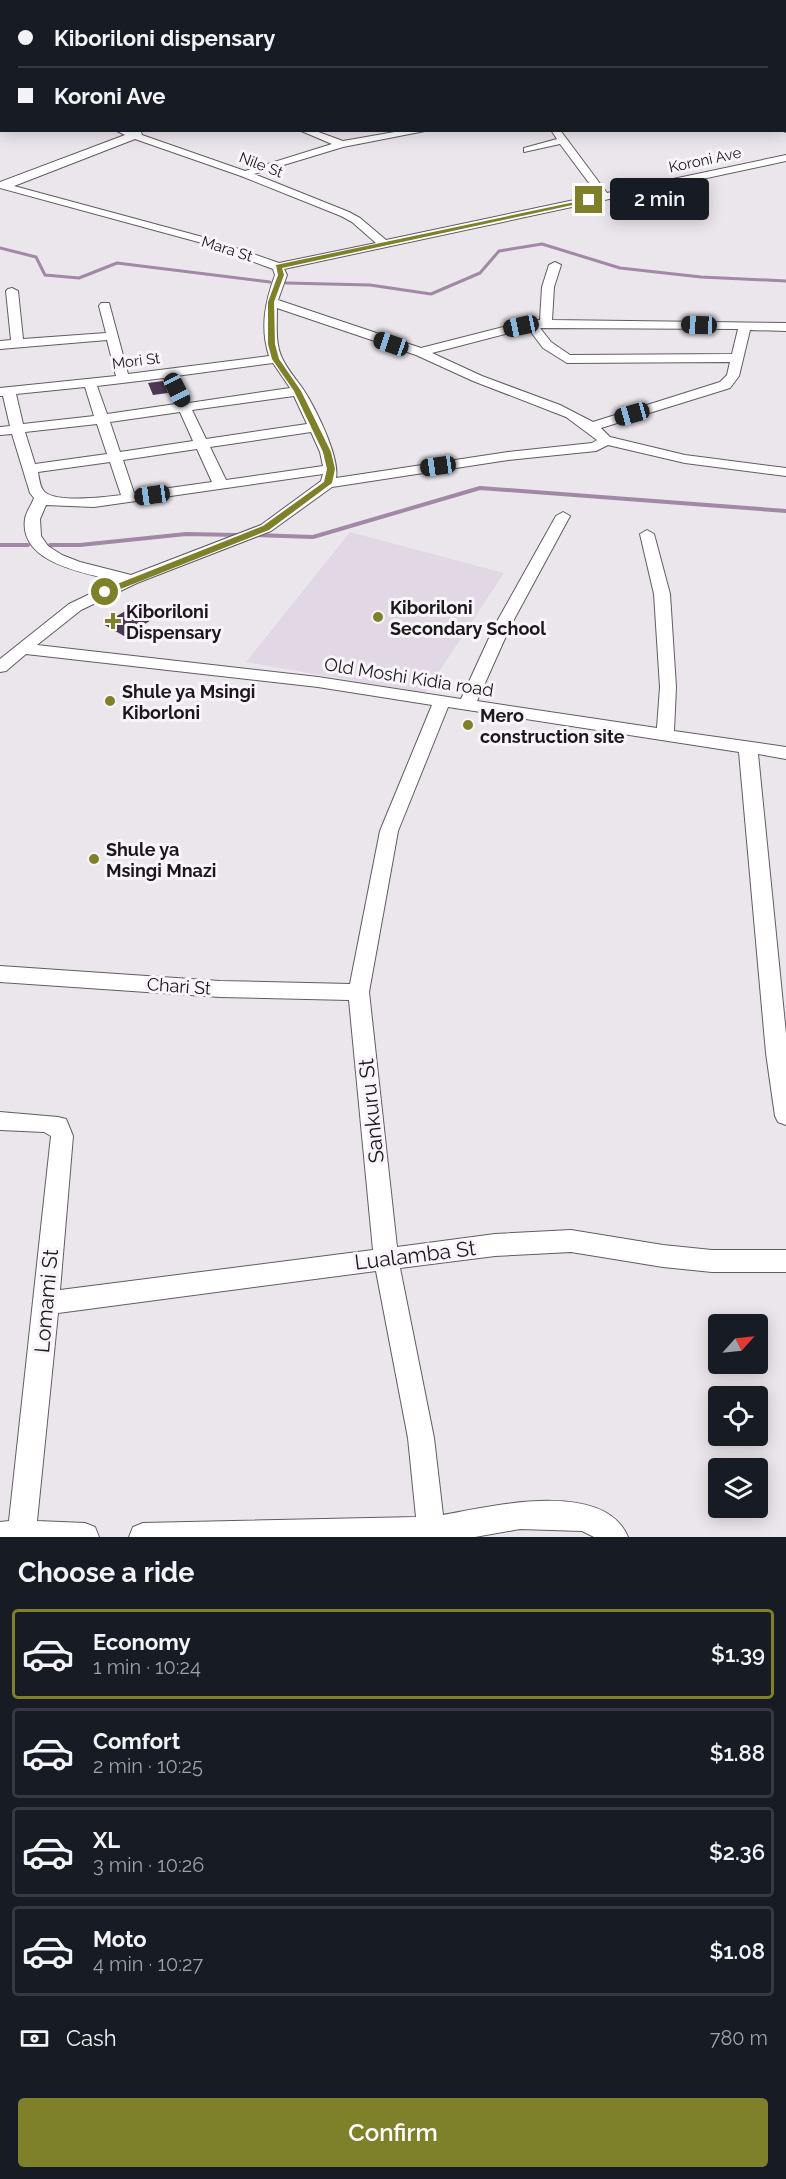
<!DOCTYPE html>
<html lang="en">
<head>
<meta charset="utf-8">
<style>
	:root { --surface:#171b24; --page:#242831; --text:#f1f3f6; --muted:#9ea1a6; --line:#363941; --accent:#7f812a }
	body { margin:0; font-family:Raleway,sans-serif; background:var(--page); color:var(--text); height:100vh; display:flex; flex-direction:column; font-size:22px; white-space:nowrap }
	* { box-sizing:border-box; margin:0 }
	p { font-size:20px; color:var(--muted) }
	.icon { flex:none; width:33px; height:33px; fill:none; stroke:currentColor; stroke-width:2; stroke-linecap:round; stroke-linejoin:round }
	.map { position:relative; height:1537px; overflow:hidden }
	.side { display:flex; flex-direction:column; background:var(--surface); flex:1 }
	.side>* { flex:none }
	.banner { position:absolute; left:0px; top:0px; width:786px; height:132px; box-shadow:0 3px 15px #0003; display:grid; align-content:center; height:132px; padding:0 18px; background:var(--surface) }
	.needle { width:39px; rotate:63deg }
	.tools { position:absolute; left:708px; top:1314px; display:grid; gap:12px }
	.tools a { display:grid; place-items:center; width:60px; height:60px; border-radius:6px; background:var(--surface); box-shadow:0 3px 15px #0003; font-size:30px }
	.end { position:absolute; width:27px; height:27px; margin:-14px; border:8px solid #7f812a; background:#fff; box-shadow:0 0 0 3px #fff }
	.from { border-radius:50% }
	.bubble { position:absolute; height:42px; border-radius:6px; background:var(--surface); box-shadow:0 3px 15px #0003; font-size:20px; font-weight:600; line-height:42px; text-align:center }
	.car { position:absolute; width:18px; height:36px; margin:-18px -9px; border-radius:8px; box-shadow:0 0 4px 2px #0007; background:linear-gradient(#222 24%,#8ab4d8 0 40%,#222 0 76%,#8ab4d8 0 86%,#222 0) }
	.banner b { display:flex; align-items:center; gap:21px; height:57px; font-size:22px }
	.banner b+b { border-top:2px solid var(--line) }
	.banner i { width:15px; height:15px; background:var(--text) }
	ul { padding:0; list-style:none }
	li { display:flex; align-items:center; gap:18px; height:90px; margin:0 12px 9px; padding:0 6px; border:3px solid var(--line); border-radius:6px }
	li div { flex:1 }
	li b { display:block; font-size:22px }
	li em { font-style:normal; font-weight:600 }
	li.active { border-color:var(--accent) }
	li>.icon { width:54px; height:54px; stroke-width:1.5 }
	h2 { padding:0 18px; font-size:27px; line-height:72px }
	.pay { display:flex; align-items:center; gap:15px; height:66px; padding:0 18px; font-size:22px }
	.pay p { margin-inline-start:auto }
	.primary-button { display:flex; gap:12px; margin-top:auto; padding:12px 18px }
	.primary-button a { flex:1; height:69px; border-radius:6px; background:var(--accent); color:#fff; font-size:24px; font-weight:600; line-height:69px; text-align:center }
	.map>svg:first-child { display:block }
</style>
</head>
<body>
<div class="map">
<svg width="786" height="1537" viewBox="0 0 786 1537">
	<rect width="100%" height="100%" fill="#ebe6ec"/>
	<!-- built -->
	<path fill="#e2d8e5" d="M350 532 504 573 425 693 246 662Z"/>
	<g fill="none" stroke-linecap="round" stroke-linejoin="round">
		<!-- stream-far1 -->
		<path stroke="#a188a5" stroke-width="3" d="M0 248 36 257 45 275 79 278 117 263 270 282
			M286 283 370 285 431 294 480 273 499 251 542 244 620 268 701 277 786 281"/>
		<!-- stream -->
		<path stroke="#a188a5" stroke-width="4" d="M253 535 313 537 480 488 786 511
			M0 545H28
			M50 545H80L186 534 239 535"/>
	</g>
	<!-- building -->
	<path fill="#4d3852" d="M163 381 168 393 153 395 148 383Z
		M134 606 155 618 124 636 103 624Z"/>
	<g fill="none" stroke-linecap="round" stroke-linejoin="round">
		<defs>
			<path id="minor" d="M200 0H320L197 2Z
				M652 0H660L662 2H653Z
				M0 33H2L0 38Z
				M784 61H786V67L784 66Z
				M0 86 2 87V93L0 92Z
				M784 125 786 126V132L782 130H784Z
				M115 130 141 132 142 135 245 171 332 144 299 130H313L343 141 406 130H430L343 147 254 174 349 212 360 218 386 240 598 195 560 144 524 152V148L557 139 551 130H560L607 193 786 155V161L284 269 287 275 278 300 421 348 531 320H540L542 287 549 265 555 262 561 265 554 287 552 320 786 323V331L750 330 739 376 730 388 601 428 610 437 685 455 786 468V476L685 463 608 445 596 451 508 460 332 487 271 531 137 583 81 610 37 645 318 677 461 699 495 625 556 516 563 512 570 516 511 625 477 701 657 728 660 687 654 594 640 534 647 530 654 534 670 594 676 687 674 731 786 747V759L758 754 786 1034V1125L778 1122 775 1116 766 1053 739 752 448 707 398 831 369 992 397 1247 495 1234 571 1230 663 1245 712 1250H786V1272H712L663 1267 571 1252 495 1256 400 1268 434 1438 443 1515C491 1506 604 1479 628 1537H594L582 1531 520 1529 475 1537H129L133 1527 143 1523 416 1517 408 1438 376 1271 58 1313 37 1521 85 1523 95 1527 99 1537H0V1522L9 1521 51 1136 44 1132 0 1130V1112L58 1117 66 1119 73 1136 60 1290 373 1250 349 1000 220 997 0 982V966L220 981 350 984 380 831 432 705 318 687 26 654 6 671 0 672V659L69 604 117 581C87 573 19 564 25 519 26 512 32 504 34 498L30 493 12 434 0 435V427L10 426 3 396H0V388L116 376 107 340 0 349V341L11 340 6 291 8 289 12 288 18 291 23 339 106 333 99 306 101 303H109L128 374 269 356C260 328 265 302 275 275L273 269 202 243 0 188V182L125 135ZM135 139 241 176 341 216 352 222 376 243 279 263 210 239 14 186ZM277 308 416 355 473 381 566 417 597 440 592 443 508 452 336 478C340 457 315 407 303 389 296 379 287 369 282 358 275 343 277 325 277 308ZM528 328 543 348 567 363 730 362 727 375 720 382 593 422 560 405 482 376 432 353ZM540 328 738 329 732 354 570 355 551 342ZM273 363 290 388 189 403 176 376ZM164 378 176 404 107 414 97 386ZM85 387 94 416 23 424 16 394ZM294 396 307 424 206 439 192 410ZM180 412 193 441 120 452 110 422ZM97 424 107 454 35 464 25 432ZM311 432 320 452 323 466 226 480 210 447ZM197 449 212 482 134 493 123 460ZM110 462 121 495C105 497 52 504 43 490 40 486 39 478 38 472ZM323 474 321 481 261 525 131 575 80 562 62 555 48 546 41 536 40 519 46 505 94 507Z"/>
		</defs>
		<!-- minor casing -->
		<use href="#minor" stroke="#615c62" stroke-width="2"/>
		<!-- minor -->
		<use href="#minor" fill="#fff" fill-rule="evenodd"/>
	</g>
	<!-- route -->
	<path fill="#7f812a" d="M589 199 591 201 282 268 284 275 274 302 275 344 279 359 301 391 331 452 335 469 332 483 269 530 108 594H102V590L263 526 324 482 327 469 323 452 294 391 272 359 268 344V302L278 275 276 265Z"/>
	<!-- markers -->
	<g fill="#7f812a" stroke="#f9f3fa" stroke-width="2">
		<circle cx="378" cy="617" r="6"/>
		<path d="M110 612h6v6h6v6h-6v6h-6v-6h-6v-6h6z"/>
		<circle cx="110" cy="701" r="6"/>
		<circle cx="468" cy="725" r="6"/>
		<circle cx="94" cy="859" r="6"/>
	</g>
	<g text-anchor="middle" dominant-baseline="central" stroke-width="6" stroke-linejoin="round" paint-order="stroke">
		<!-- far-street labels -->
		<g font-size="15" fill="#1a181a" stroke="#f9f3fa">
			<text transform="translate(705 160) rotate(-12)">Koroni Ave</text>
			<text transform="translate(261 165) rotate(21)">Nile St</text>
			<text transform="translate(227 249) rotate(18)">Mara St</text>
			<text transform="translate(136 361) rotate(-7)">Mori St</text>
		</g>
		<!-- poi labels -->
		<g font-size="18" font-weight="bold" fill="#1a181a" stroke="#f9f3fa" text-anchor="start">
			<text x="390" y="607">Kiboriloni<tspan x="390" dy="21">Secondary School</tspan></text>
			<text x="126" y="611">Kiboriloni<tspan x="126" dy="21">Dispensary</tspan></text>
			<text x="122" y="691">Shule ya Msingi<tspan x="122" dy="21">Kiborloni</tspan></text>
			<text x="480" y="715">Mero<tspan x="480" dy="21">construction site</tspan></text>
			<text x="106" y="849">Shule ya<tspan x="106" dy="21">Msingi Mnazi</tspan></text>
		</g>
		<!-- street labels -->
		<g font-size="18" fill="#1a181a" stroke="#f9f3fa">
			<text transform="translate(409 677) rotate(9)">Old Moshi Kidia road</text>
			<text transform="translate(179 986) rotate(4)">Chari St</text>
		</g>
		<!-- near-street labels -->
		<g font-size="21" fill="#1a181a" stroke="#f9f3fa">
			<text transform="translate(371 1111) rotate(-96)">Sankuru St</text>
			<text transform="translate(415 1255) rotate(-7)">Lualamba St</text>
			<text transform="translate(46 1301) rotate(-85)">Lomami St</text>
		</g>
	</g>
</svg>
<div class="tools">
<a><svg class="needle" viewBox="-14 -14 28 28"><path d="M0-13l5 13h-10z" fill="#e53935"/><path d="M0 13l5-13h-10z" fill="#9ea1a6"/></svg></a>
<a><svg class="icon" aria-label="locate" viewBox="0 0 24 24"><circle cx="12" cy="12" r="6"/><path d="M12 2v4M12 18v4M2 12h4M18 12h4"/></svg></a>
<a><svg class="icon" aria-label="layers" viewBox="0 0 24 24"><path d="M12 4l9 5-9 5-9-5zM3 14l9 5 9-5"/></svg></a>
</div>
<i class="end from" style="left:105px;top:592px"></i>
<i class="end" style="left:589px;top:200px"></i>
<div class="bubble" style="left:610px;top:178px;width:99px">2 min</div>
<i class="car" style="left:699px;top:325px;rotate:272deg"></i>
<i class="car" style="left:521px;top:326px;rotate:258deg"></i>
<i class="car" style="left:391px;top:344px;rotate:289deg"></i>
<i class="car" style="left:177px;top:390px;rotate:153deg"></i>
<i class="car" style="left:632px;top:414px;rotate:254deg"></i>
<i class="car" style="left:438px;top:466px;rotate:262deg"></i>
<i class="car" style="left:152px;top:495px;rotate:262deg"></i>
<div class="banner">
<b><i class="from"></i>Kiboriloni dispensary</b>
<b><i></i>Koroni Ave</b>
</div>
</div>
<section class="side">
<h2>Choose a ride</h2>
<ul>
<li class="active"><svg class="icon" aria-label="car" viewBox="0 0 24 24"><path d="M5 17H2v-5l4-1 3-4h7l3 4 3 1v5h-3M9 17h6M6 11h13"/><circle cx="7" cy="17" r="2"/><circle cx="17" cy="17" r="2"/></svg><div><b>Economy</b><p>1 min · 10:24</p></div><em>$1.39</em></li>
<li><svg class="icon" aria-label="car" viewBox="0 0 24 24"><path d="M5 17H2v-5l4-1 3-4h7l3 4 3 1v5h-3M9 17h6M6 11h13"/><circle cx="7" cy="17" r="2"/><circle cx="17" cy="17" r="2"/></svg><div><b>Comfort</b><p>2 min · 10:25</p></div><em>$1.88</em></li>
<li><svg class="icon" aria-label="car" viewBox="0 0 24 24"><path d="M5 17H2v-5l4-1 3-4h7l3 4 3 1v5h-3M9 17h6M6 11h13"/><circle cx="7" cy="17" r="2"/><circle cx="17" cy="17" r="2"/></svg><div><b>XL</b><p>3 min · 10:26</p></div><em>$2.36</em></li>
<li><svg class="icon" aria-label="car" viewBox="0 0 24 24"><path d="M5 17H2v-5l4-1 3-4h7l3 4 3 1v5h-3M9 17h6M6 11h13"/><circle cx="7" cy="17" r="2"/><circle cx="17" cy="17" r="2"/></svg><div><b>Moto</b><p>4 min · 10:27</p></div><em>$1.08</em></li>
</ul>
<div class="pay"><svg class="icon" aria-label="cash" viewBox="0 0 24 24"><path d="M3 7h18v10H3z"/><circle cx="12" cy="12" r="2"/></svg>Cash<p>780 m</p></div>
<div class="primary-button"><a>Confirm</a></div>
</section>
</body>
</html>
